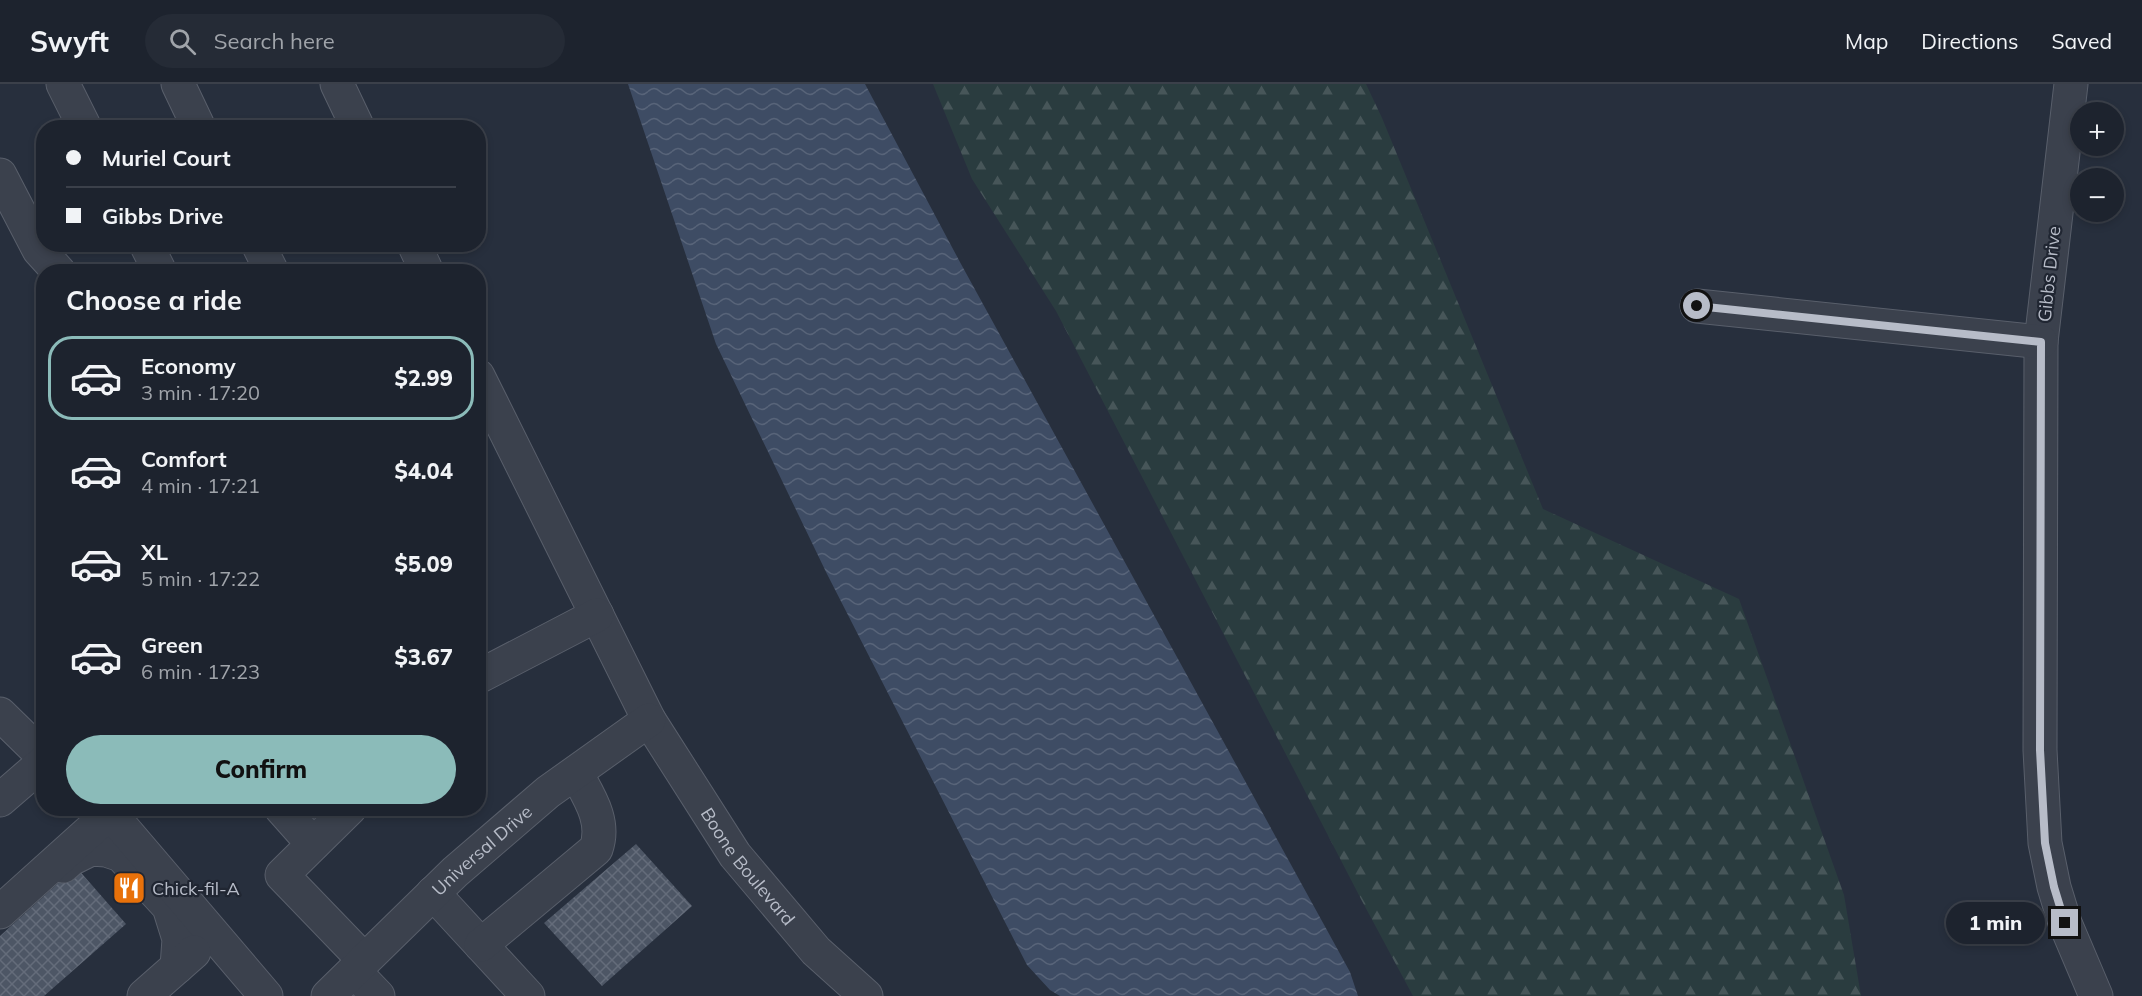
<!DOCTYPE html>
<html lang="en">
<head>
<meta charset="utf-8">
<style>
	:root { --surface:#1d232e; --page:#252b36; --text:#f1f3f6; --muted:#a0a4aa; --line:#3b404a; --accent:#8bbbb9 }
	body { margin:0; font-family:Mulish,sans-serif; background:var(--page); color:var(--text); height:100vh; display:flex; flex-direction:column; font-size:22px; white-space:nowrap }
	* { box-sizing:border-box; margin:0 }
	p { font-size:20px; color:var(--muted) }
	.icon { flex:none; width:33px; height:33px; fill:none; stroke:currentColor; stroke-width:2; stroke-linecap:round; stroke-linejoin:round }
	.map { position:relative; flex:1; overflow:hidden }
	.side { position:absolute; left:36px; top:180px; width:450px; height:552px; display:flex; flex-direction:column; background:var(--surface); border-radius:24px; box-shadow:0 3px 9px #0003,0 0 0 2px var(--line) }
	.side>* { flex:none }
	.banner { position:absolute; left:36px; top:36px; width:450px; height:132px; border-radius:24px; box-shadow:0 3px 9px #0003,0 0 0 2px var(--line); display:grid; align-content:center; height:132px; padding:0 30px; background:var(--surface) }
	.fabs { position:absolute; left:2070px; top:18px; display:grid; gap:12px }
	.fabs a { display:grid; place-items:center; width:54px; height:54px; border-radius:50%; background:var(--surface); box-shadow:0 3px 9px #0003,0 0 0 2px var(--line); font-size:30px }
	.end { position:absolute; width:27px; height:27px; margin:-14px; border:8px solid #b7bcc8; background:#111; box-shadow:0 0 0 3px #111 }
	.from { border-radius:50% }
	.bubble { position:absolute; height:42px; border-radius:21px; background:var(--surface); box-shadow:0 3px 9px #0003,0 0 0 2px var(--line); font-size:20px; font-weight:800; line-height:42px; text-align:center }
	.banner b { display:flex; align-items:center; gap:21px; height:57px; font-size:22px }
	.banner b+b { border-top:2px solid var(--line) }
	.banner i { width:15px; height:15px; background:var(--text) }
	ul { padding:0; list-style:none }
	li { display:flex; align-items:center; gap:18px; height:84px; margin:0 12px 9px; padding:0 18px; border:3px solid transparent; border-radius:24px }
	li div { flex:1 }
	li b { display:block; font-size:22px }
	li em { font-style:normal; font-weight:800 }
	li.on { border-color:var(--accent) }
	li>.icon { width:54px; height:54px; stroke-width:1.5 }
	h2 { padding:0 30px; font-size:27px; line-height:72px }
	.action { display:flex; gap:12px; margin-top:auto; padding:12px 30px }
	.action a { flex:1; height:69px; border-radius:36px; background:var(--accent); color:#111; font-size:24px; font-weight:800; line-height:69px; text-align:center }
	header { display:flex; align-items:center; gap:36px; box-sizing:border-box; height:84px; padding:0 30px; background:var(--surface); border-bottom:2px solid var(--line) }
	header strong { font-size:28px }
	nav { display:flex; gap:33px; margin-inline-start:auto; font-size:21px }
	.search { width:420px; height:54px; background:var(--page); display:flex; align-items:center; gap:15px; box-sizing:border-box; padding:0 21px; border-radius:33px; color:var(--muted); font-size:22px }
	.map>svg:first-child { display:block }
</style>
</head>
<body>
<header>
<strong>Swyft</strong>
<div class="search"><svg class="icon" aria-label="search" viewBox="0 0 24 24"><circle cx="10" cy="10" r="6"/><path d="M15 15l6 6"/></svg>Search here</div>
<nav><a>Map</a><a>Directions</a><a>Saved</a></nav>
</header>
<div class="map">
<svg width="2142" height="912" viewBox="0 0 2142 912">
	<defs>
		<pattern id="forest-firs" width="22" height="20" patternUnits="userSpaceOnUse" patternTransform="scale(1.5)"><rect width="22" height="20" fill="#2a3c3f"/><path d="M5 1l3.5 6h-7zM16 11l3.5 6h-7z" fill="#475659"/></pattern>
		<pattern id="water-waves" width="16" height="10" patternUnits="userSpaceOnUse" patternTransform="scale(1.5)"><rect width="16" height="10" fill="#3e4c64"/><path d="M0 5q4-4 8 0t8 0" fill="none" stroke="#586479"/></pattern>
		<pattern id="building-cross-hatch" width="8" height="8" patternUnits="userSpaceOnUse" patternTransform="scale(1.5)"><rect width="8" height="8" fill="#4d5665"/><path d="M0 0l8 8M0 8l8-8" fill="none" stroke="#646c7a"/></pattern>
	</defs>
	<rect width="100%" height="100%" fill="#272f3d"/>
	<!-- forest -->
	<path fill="url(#forest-firs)" d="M933 0H1366L1382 34 1543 425 1739 515 1844 811 1861 912H1413L1362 817 1056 227 972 95Z"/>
	<!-- water -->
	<path fill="url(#water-waves)" d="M628 0H865L961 180 1350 888 1358 912H1060L1050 906 1027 881 827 490 716 260Z"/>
	<!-- building -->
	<path fill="url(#building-cross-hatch)" d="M636 760 692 822 602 902 544 839Z
		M76 783 126 840 44 912H0V852Z"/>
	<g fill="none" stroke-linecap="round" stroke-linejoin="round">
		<defs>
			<g id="minor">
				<path d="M63 0 85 44"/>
				<path d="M178 0 199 44"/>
				<path d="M337 0 358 44"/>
				<path d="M2071 0 2041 258 2040 666 2045 759 2054 803 2065 839 2096 912"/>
				<path d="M0 91 39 166 59 188"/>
				<path d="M146 160 160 188"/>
				<path d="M258 160 272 188"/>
				<path d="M414 160 427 188"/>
				<path d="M1697 222 2041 258"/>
				<path id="s1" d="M478 292 649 636 735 771 816 867 866 912"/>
				<path d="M478 593 597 531"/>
				<path d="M0 630 44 673"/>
				<path d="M0 716 44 678"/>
				<path d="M281 724 313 760"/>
				<path d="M350 724 282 791 364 876"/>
				<path d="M63 782 71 775 91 765 106 766 121 771 169 823 179 855 177 883"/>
				<path d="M433 809 528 912"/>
				<path d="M0 828 110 729 266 912"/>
				<path d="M481 861 596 765C606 737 589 713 576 689"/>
				<path d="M354 887 378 912"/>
				<path d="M144 912 194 868"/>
				<path id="s2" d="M328 912 455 788 548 708 649 636"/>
			</g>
		</defs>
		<!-- minor casing -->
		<use href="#minor" stroke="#595f6b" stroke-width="35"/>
		<!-- minor -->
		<use href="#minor" stroke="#3b414d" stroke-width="33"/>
	</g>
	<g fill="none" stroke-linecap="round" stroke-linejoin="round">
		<!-- route -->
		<path stroke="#b7bcc8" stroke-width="8" d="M1697 222 2041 258 2040 666 2045 759 2054 803 2065 839"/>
	</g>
	<!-- icons -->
	<defs>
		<symbol id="restaurant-square" viewBox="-11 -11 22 22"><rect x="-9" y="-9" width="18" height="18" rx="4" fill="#e8710a" stroke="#202632"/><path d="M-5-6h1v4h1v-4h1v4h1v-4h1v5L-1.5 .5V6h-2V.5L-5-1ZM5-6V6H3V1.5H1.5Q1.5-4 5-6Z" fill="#fff"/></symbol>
	</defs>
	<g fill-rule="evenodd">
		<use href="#restaurant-square" x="110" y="785" width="38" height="38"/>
	</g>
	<g text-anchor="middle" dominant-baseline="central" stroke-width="4.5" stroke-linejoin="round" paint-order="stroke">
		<!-- street labels -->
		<g font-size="18" fill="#b7bcc8" stroke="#202632">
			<text transform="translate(2049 190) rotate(-84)">Gibbs Drive</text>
			<text stroke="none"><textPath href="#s2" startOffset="212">Universal Drive</textPath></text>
			<text stroke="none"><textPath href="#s1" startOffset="561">Boone Boulevard</textPath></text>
		</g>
		<!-- poi labels -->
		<g font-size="18" fill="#b7bcc8" stroke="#202632" text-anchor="start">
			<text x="152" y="804">Chick-fil-A</text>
		</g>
	</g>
</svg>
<div class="fabs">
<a>+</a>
<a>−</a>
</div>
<i class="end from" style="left:1697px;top:222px"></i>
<i class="end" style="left:2065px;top:839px"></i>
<div class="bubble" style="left:1946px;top:818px;width:99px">1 min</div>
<div class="banner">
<b><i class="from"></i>Muriel Court</b>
<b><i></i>Gibbs Drive</b>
</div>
<section class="side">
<h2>Choose a ride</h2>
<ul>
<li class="on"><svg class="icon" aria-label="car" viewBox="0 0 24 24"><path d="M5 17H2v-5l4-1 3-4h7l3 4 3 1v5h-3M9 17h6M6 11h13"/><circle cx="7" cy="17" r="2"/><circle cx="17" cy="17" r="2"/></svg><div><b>Economy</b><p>3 min · 17:20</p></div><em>$2.99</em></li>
<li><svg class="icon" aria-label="car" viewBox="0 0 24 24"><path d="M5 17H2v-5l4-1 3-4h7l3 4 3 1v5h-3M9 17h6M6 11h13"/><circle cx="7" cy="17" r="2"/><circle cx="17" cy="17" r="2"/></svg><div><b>Comfort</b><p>4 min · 17:21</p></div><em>$4.04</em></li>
<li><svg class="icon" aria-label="car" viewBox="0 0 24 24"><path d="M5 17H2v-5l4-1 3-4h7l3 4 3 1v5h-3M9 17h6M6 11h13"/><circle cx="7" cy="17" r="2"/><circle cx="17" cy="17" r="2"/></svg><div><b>XL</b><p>5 min · 17:22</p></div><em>$5.09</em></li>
<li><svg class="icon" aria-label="car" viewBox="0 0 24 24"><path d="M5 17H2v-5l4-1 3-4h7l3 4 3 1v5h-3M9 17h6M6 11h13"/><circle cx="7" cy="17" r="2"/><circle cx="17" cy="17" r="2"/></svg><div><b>Green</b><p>6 min · 17:23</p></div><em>$3.67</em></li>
</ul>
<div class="action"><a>Confirm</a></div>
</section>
</div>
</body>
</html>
